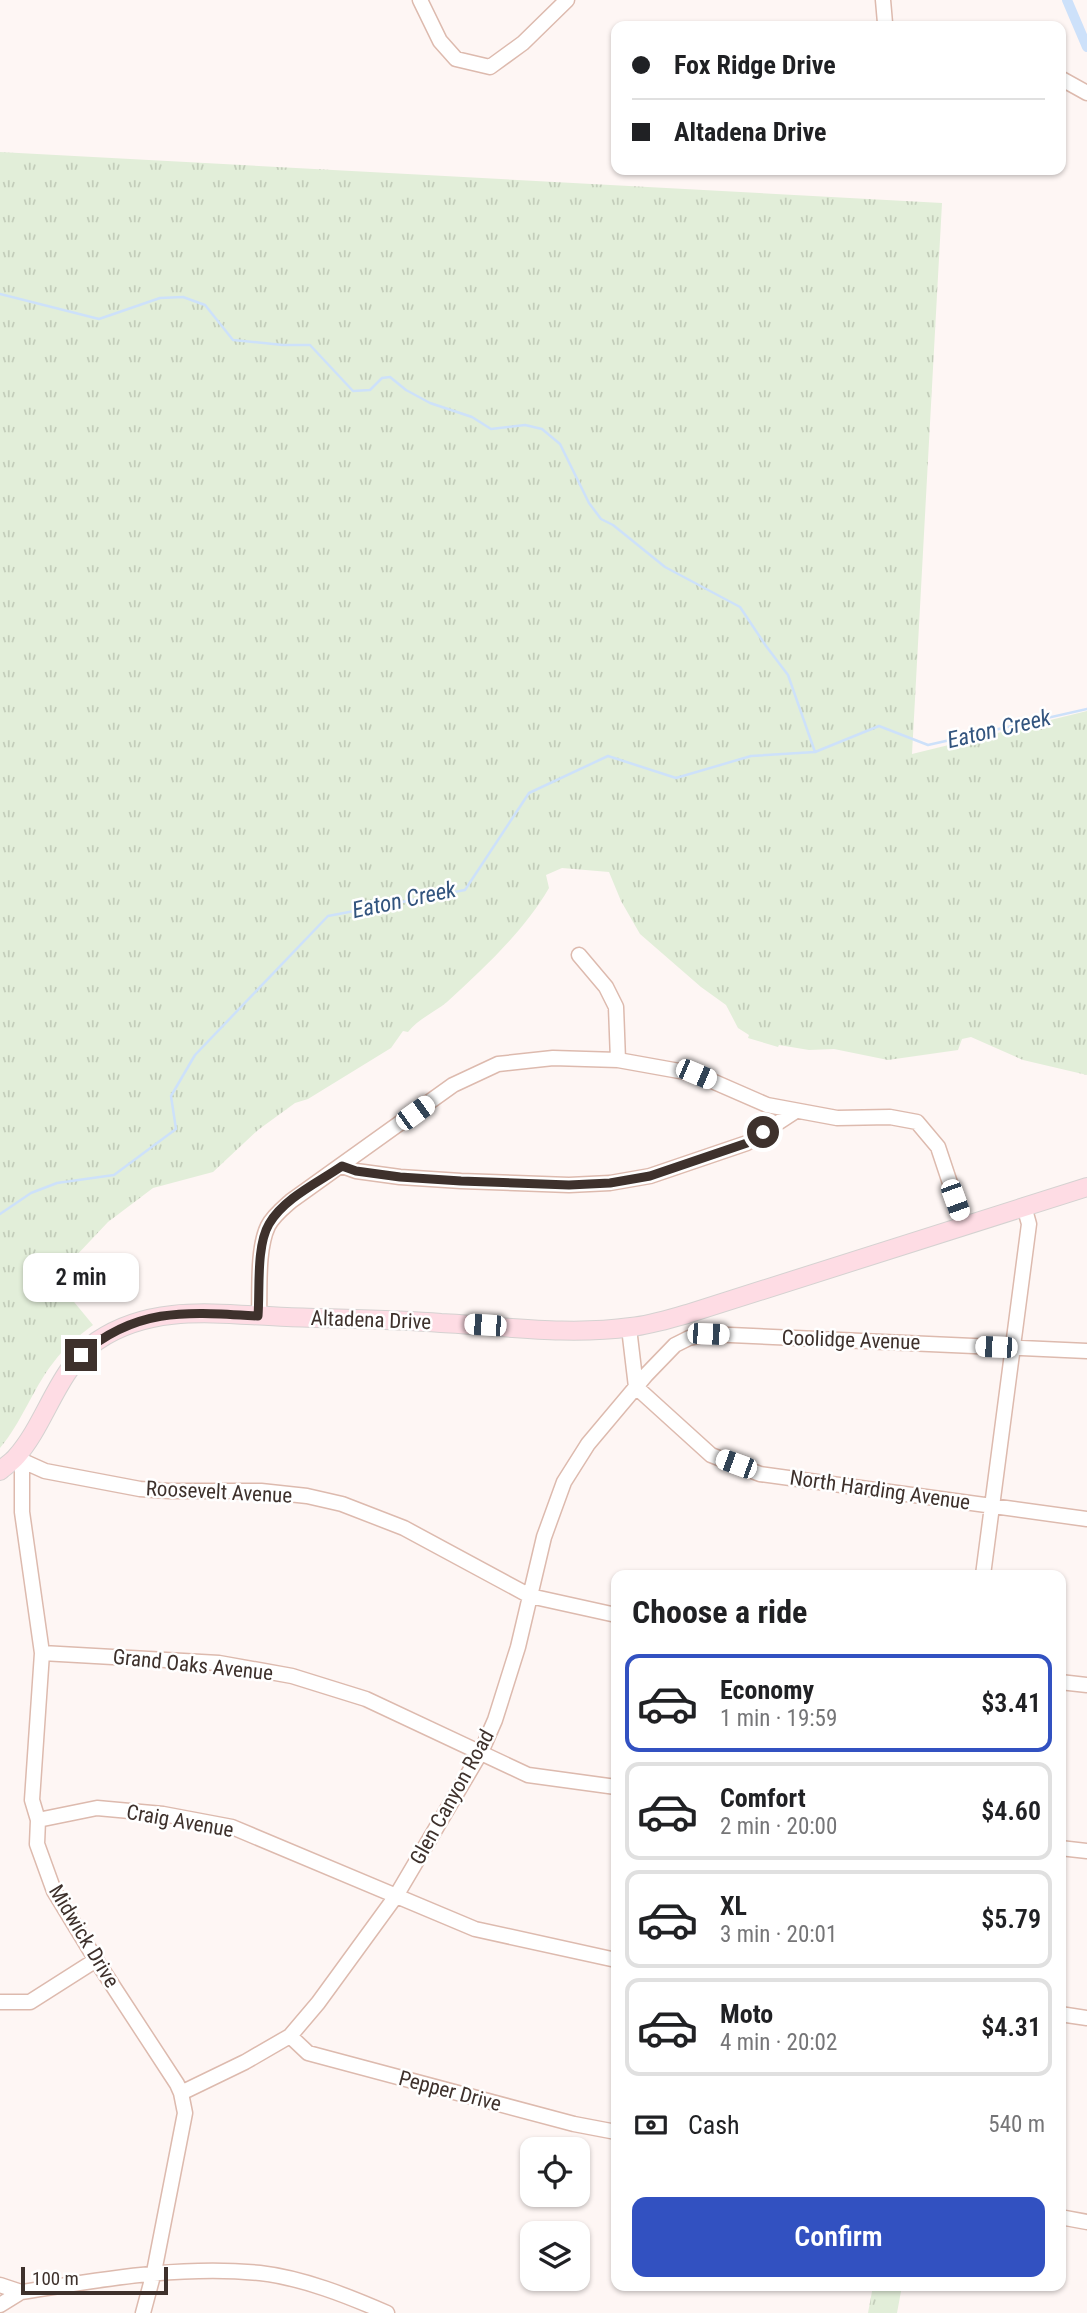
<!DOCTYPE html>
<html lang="en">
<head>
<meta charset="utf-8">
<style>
	:root { --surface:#fff; --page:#f2f2f2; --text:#202124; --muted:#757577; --line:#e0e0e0; --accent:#3251c1 }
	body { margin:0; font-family:"Roboto Condensed",sans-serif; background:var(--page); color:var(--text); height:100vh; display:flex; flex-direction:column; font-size:26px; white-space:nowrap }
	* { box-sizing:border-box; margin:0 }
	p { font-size:23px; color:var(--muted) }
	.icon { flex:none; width:38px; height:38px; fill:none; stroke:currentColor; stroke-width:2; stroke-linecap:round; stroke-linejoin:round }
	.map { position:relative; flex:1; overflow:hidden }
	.panel { position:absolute; left:611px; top:1570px; width:455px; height:721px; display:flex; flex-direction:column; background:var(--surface); border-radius:14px; box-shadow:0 2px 5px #0004 }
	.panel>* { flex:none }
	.top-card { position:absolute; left:611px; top:21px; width:455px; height:154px; border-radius:14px; box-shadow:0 2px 5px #0004; display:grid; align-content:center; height:154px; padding:0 21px; background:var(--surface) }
	.controls { position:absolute; left:520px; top:2137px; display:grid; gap:14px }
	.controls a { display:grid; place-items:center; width:70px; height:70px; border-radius:14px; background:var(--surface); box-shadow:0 2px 5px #0004; font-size:35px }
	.scale { position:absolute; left:21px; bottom:18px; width:147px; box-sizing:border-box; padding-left:7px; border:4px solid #3e312c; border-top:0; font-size:19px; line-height:24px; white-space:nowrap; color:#3e312c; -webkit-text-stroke:5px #fff; paint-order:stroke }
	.end { position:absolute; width:32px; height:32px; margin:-16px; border:9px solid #3e312c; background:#fff; box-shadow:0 0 0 4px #fff }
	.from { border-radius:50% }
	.bubble { position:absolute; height:49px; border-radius:14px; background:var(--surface); box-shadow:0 2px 5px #0004; font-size:23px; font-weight:600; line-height:49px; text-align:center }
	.car { position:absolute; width:21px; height:42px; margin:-21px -10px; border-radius:9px; box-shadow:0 0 5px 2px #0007; background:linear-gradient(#fff 24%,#345 0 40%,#fff 0 76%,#345 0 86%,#fff 0) }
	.top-card b { display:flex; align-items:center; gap:24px; height:66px; font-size:26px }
	.top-card b+b { border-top:2px solid var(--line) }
	.top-card i { width:18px; height:18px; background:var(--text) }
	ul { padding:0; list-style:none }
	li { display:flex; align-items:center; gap:21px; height:98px; margin:0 14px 10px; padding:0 7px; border:4px solid var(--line); border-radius:14px }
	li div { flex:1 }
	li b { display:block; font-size:26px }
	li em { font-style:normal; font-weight:600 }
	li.selected { border-color:var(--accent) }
	li>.icon { width:63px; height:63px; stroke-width:1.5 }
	h2 { padding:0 21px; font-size:32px; line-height:84px }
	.pay { display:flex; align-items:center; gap:18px; height:77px; padding:0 21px; font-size:26px }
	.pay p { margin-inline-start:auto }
	.action { display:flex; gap:14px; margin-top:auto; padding:14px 21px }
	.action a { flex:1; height:80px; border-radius:14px; background:var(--accent); color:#fff; font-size:28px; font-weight:600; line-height:80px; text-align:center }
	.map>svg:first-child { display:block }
</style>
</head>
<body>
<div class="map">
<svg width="1087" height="2313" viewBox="0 0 1087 2313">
	<defs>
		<pattern id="park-tufts" width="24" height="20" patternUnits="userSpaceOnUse" patternTransform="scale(1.75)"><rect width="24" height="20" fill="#e2eed9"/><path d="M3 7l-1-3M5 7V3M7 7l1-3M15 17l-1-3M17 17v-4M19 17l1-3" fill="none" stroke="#c3cdba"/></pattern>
	</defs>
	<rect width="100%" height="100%" fill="#fef6f4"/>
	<!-- park -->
	<path fill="url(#park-tufts)" d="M0 152 942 203 912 754 1087 711V1075L1023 1060 971 1037 962 1039 958 1050 888 1060 834 1049 809 1050 779 1045 778 1047 748 1038 749 1035 738 1028 726 1005 701 987 640 934 621 901 609 872 562 868 546 875 549 888C524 931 484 968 447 1002 435 1012 418 1019 408 1032L403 1031 391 1048 308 1099 295 1103 258 1130 213 1172 153 1188 108 1222 74 1258 70 1297 93 1325C78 1336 64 1348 53 1363 32 1390 22 1422 0 1448Z
		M873 2286H902L897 2313H868Z"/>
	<!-- pitch -->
	<path fill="#e2eed9" d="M879 2288 895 2291 891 2313H874Z"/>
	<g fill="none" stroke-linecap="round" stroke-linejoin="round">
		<!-- stream -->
		<path stroke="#cde1fa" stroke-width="2.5" d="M0 294 99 319 160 298 183 297 205 305 233 340 283 345H310L353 391 370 390 382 378 390 377 406 390 430 403 472 417 491 429 525 425 542 429 560 444 589 503 601 519 613 525 665 567 740 607 766 646 788 675 815 752
			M0 1214 31 1193 57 1183 114 1175 176 1129 171 1096 195 1055 328 916 465 890 529 793 608 756 676 778 751 756 815 752 879 726 928 745 1087 709"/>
		<!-- canal -->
		<path stroke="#cde1fa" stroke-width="10" d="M1067 0 1087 47"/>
		<defs>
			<path id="minor" d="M420 0 440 41 456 59 490 67 523 43 567 0
				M883 0 885 23 883 26
				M1060 78 1087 93
				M579 955 606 987 616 1007 618 1060
				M342 1166 356 1171 400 1177 461 1181 569 1185 610 1183 650 1176 747 1143 796 1111
				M259 1316C260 1290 257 1249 268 1226 273 1216 283 1208 291 1201L453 1085 498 1064 553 1058 618 1060 696 1074 767 1105 837 1118 890 1117 917 1122 938 1147 964 1225
				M629 1328 636 1387 711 1455 760 1474 1087 1519
				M16 1458 22 1466V1512L42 1653 32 1800 38 1820 37 1844 54 1891 96 1960 177 2084 181 2093 185 2113 154 2272 143 2313
				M16 1458 45 1471 140 1489 169 1491H261L307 1496 342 1504 404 1528 530 1596 616 1615
				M983 1575 1029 1224 1024 1206
				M42 1653 219 1663 292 1676 366 1699 528 1775 616 1787
				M1060 1682 1087 1685
				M38 1820 97 1808 163 1814 232 1827 475 1929 616 1960
				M1060 1848 1087 1851
				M0 2002H30L96 1960
				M1060 2014 1087 2018
				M290 2036 308 2053 574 2124 616 2132
				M181 2093 245 2062 290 2036 318 2003 396 1896 481 1752 495 1720 518 1647 544 1537 564 1482 588 1444 646 1375 675 1345 689 1338 708 1334 1087 1351
				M1060 2217 1087 2222
				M0 2285 21 2292C100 2280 179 2265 260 2273 303 2278 348 2296 387 2313
				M0 2305 21 2292"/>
			<path id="major" d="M0 1471C5 1466 12 1462 16 1457 47 1422 57 1369 97 1341 154 1302 223 1315 287 1317 339 1319 390 1319 441 1323 503 1326 568 1336 631 1327 650 1325 669 1319 687 1314L1087 1187"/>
		</defs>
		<!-- minor casing -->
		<use href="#minor" stroke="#ddbaae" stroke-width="17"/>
		<!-- major casing -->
		<use href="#major" stroke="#d5d2d1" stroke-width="20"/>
		<!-- minor -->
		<use href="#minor" stroke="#fff" stroke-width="14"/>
		<!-- major -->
		<use href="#major" stroke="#fedce4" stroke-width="18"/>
	</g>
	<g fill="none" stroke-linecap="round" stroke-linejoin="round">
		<!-- route -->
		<path stroke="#3e312c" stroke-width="9" d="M81 1355C137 1306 190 1312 258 1316 260 1290 256 1246 269 1224 284 1198 319 1182 342 1166L356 1171 400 1177 461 1181 569 1185 610 1183 650 1176 747 1143 763 1132"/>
	</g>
	<g text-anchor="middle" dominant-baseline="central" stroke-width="5" stroke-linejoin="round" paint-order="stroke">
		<!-- street labels -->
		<g font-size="21" fill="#3e312c" stroke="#fff">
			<text transform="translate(371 1320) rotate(2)">Altadena Drive</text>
			<text transform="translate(851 1340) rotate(2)">Coolidge Avenue</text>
			<text transform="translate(880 1490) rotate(8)">North Harding Avenue</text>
			<text transform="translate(219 1492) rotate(3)">Roosevelt Avenue</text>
			<text transform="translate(193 1665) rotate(6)">Grand Oaks Avenue</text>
			<text transform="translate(452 1797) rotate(-61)">Glen Canyon Road</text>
			<text transform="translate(180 1821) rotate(10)">Craig Avenue</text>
			<text transform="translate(84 1936) rotate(59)">Midwick Drive</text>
			<text transform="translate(450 2091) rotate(15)">Pepper Drive</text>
		</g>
		<!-- water labels -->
		<g font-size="23" font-style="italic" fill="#32547e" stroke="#fff">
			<text transform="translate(999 729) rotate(-13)">Eaton Creek</text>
			<text transform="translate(404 900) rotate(-12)">Eaton Creek</text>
		</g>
	</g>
</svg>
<div class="controls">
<a><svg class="icon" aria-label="locate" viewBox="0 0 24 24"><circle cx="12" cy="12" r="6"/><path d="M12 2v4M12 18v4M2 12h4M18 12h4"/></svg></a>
<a><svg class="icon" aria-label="layers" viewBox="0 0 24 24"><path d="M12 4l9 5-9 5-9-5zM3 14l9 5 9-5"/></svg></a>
</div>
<div class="scale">100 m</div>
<i class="end from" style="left:763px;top:1132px"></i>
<i class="end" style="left:81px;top:1355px"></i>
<div class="bubble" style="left:23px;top:1253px;width:116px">2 min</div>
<i class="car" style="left:696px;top:1074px;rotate:113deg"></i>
<i class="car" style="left:415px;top:1113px;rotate:54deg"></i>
<i class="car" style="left:955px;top:1200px;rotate:160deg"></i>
<i class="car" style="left:485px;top:1325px;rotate:274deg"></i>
<i class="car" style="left:708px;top:1334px;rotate:92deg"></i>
<i class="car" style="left:996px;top:1347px;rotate:272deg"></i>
<i class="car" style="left:736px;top:1464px;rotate:290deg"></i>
<div class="top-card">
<b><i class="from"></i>Fox Ridge Drive</b>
<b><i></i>Altadena Drive</b>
</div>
<section class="panel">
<h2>Choose a ride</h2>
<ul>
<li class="selected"><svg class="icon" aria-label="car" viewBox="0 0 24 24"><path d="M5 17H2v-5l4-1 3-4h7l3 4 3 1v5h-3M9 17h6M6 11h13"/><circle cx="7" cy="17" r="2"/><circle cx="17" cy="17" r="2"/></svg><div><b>Economy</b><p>1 min · 19:59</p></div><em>$3.41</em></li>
<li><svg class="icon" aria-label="car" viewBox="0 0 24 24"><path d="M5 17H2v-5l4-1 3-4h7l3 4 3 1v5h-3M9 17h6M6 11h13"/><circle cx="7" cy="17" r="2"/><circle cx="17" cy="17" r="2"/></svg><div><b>Comfort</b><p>2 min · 20:00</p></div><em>$4.60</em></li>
<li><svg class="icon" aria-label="car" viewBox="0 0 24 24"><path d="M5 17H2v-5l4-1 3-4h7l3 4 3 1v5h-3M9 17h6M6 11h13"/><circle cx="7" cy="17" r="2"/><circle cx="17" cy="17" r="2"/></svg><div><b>XL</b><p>3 min · 20:01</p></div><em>$5.79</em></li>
<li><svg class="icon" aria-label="car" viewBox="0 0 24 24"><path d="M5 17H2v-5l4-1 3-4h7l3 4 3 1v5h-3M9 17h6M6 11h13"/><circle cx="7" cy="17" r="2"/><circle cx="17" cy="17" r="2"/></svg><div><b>Moto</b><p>4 min · 20:02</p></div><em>$4.31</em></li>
</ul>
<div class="pay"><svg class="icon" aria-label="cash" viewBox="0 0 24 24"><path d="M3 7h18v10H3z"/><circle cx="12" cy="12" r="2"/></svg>Cash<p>540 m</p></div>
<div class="action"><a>Confirm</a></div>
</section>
</div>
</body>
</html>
